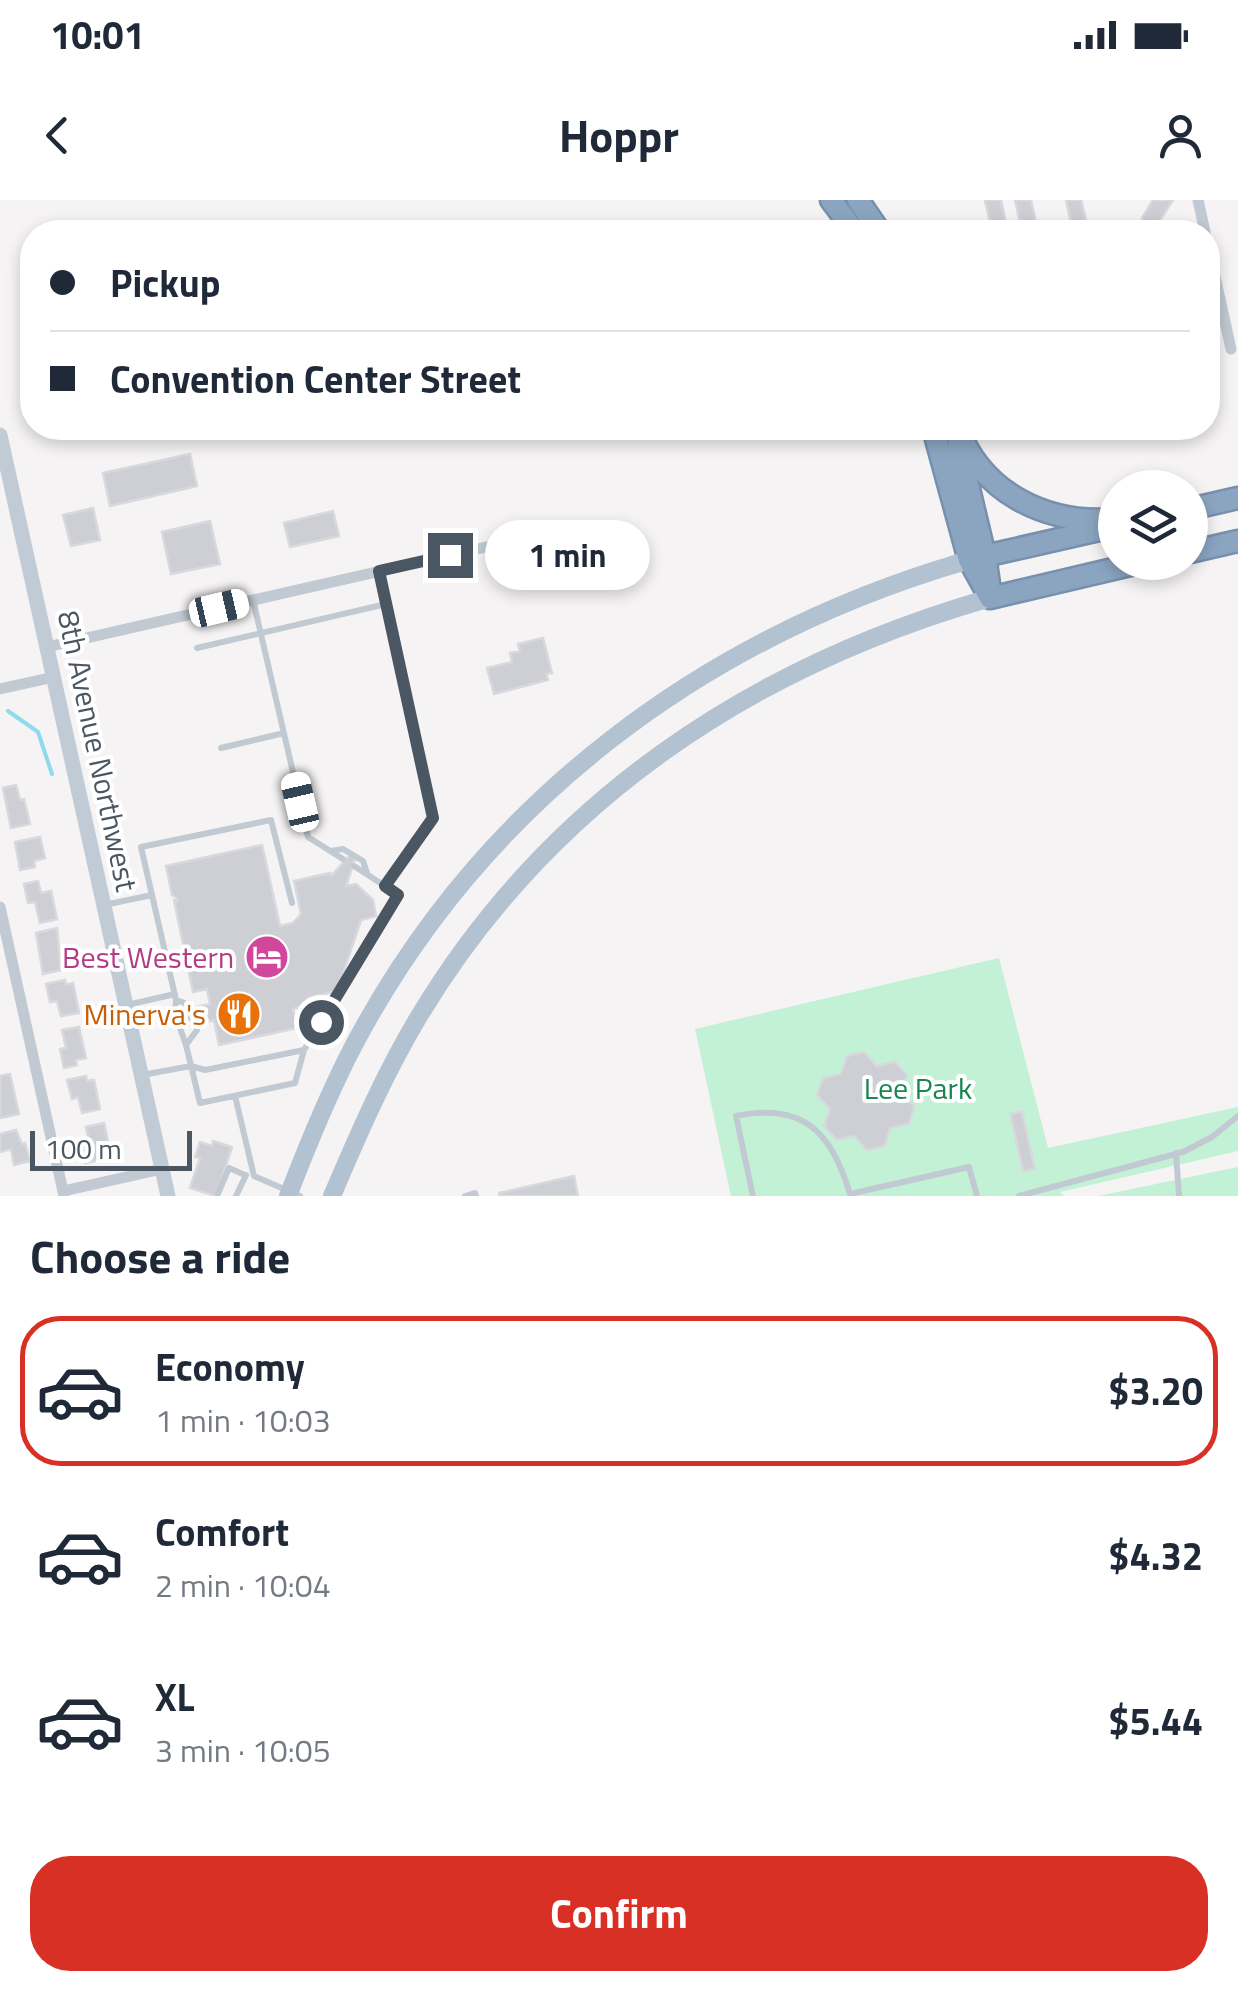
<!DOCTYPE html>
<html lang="en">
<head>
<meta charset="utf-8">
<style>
	:root { --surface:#fff; --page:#f2f2f3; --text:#1f2937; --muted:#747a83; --line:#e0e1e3; --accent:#d93025 }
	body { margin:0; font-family:"Titillium Web",sans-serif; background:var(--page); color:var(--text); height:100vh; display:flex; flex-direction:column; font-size:38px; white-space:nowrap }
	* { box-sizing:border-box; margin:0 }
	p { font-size:32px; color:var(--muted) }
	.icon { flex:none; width:55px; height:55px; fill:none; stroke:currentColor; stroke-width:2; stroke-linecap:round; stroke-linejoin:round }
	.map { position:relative; height:996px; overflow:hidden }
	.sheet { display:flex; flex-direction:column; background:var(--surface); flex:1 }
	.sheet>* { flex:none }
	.top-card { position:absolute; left:20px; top:20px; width:1200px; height:220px; border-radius:40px; box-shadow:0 5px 15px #0003; display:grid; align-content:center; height:220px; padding:0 30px; background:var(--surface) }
	.buttons { position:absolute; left:1098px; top:270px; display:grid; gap:20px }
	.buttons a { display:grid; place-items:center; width:110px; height:110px; border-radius:50%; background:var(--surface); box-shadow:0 5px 15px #0003; font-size:50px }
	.scale { position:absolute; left:30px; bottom:25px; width:162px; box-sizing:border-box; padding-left:10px; border:5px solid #4a5661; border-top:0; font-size:28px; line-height:35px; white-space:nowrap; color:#4a5661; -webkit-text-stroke:8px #fff; paint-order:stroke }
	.end { position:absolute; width:45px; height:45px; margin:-22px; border:12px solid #4a5661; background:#fff; box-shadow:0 0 0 5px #fff }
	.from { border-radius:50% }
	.bubble { position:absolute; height:70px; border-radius:35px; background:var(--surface); box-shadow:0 5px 15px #0003; font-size:32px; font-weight:700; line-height:70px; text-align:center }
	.car { position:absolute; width:30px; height:60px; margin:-30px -15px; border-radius:12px; box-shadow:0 0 8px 2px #0007; background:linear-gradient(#fff 24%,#345 0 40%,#fff 0 76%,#345 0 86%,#fff 0) }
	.top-card b { display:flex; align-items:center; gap:35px; height:95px; font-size:38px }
	.top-card b+b { border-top:2px solid var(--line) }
	.top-card i { width:25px; height:25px; background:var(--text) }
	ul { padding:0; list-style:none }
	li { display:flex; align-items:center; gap:30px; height:150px; margin:0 20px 15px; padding:0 10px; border:5px solid transparent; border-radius:40px }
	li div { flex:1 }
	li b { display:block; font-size:38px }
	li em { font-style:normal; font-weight:700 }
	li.active { border-color:var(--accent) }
	li>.icon { width:90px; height:90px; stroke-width:1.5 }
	h2 { padding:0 30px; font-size:45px; line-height:120px }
	.primary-button { display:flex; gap:20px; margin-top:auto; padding:20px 30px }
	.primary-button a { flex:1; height:115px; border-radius:40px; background:var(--accent); color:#fff; font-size:40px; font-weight:700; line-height:115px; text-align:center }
	.status { display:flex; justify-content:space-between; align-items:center; height:70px; padding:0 50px; background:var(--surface); direction:ltr }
	.status svg { height:28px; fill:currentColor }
	header { display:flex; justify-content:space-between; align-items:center; height:130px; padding:0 30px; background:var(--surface); font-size:45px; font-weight:700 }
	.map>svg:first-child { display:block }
</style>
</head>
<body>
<div class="status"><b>10:01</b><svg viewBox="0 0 49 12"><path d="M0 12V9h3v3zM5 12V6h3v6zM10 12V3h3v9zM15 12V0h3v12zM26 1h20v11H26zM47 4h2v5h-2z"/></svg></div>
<header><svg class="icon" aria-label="back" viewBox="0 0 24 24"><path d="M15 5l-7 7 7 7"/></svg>Hoppr<svg class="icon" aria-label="person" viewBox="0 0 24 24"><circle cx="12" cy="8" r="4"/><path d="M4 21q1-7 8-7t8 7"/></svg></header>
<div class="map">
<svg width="1238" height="996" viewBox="0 0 1238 996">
	<rect width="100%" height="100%" fill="#f5f3f3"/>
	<!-- green -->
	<path fill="#c3f1d5" d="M999 758 1048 948 1238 907V951L1060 992 1064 996H731L695 829Z
		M1238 967V996H1098Z"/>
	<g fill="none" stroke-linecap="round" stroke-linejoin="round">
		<!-- stream -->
		<path stroke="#90daee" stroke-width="4" d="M8 511 38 532 52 574"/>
	</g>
	<!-- building -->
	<path fill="#cdcfd5" stroke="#d7d9de" stroke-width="2.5" d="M985 0H1001L1008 32H992Z
		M1015 0H1031L1038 32H1022Z
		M1066 0H1081L1089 32H1073Z
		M1153 0H1173L1160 20 1163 32H1145L1142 18Z
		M190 254 197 286 110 306 103 273Z
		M93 308 100 340 71 346 63 315Z
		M333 311 339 336 290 347 284 323Z
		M210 321 220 364 171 374 162 332Z
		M543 438 552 473 546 474 548 480 494 494 487 468 512 462 510 453 520 451 518 444Z
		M16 585 20 600 24 599 30 624 11 628 3 588Z
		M40 637 45 658 34 661 35 667 20 670 15 642Z
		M262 645 280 726 293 723 301 714 294 681 330 673 331 676 350 655 355 659 346 686 356 684 373 700 376 716 361 720 337 791 307 798 308 805 293 809 297 828 219 845 214 820 185 827 182 810 210 804 207 789 193 792 174 700 177 701 176 697 172 695 166 666Z
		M38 681 41 693 51 691 57 719 40 723 35 702 28 703 24 684Z
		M57 728 61 770 43 774 36 733Z
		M65 780 66 785 73 783 79 813 61 816 57 801 50 802 46 784Z
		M79 827 86 858 76 860 77 865 64 868 60 849 66 848 62 830Z
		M864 852 877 866 895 862 907 875 902 893 914 906 909 924 890 928 885 946 867 950 854 936 837 940 824 926 830 909 817 895 823 878 841 874 847 856Z
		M10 874 19 914 0 918V876Z
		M86 876 87 881 94 880 100 909 82 913 78 897 72 899 67 880Z
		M1022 911 1035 969 1023 971 1010 914Z
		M104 923 110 951 98 954 99 960 85 963 81 944 89 942 86 927Z
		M16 930 22 944 25 943 30 961 14 965 11 949 0 952V934Z
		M213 941 232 947 216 996 190 988 200 958 195 957 200 942 212 946Z
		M574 976 578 996H500L499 993Z"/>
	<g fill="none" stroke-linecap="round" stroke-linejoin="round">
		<defs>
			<path id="highway" d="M831 0 855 32
				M858 0 880 32
				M933 228 969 360 990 398
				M958 228C982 294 1048 325 1115 319
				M958 243 985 356 990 391
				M1190 309 1238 298
				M1190 352 1238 341
				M976 358 1108 328
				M990 398 1143 362"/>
		</defs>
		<!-- highway casing -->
		<use href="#highway" stroke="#7690ad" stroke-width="25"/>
		<!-- lane -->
		<path stroke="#c1cad2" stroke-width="6" d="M253 400 308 637 343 659
			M197 448 386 404
			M221 548 284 533
			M331 651 343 649 363 661 367 673
			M354 666 385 686 433 617 379 373
			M292 703 271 620 141 647 176 800 175 814 186 845 200 903 295 883 304 850
			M104 705 152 695
			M176 800 185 803 189 810
			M127 805 175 794
			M186 845 197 830 196 826
			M142 875 191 866 205 870 304 850 398 695 385 686
			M235 896 254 976 300 996
			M1176 953 1179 996
			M217 996 229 968 245 975
			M236 996 246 975
			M465 996 475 993 476 996
			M753 996 736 916C804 902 832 933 850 994L969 967 977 996
			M1019 996 1183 952 1212 937 1238 916"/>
		<!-- street -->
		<path stroke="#c1cad2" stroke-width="11" d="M1198 0 1205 32
			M1208 45 1231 149
			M47 447 486 347
			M0 489 54 477
			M0 707 64 996
			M63 991 162 969"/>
		<!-- secondary -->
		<path stroke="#c1cbd6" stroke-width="15" d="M0 235 168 996"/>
		<!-- primary -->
		<path stroke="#b3c2d1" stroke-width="18" d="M288 996C308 944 329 892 355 843 485 599 706 436 969 360
			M332 996C358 935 384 875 418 818 548 601 750 467 990 398"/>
		<!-- highway -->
		<use href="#highway" stroke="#8ba5c1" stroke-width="20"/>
	</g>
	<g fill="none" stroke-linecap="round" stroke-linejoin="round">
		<!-- route -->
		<path stroke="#4a5661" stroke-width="12" d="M321 822 398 695 385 686 433 618 379 371 450 355"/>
	</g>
	<!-- icons -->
	<defs>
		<symbol id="hotel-disc" viewBox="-11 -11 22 22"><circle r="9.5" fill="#d1479c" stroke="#fff"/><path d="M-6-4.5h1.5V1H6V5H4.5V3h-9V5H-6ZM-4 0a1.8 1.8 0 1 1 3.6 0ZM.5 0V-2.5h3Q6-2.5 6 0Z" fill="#fff"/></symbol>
		<symbol id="restaurant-disc" viewBox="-11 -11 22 22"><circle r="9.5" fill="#e8710a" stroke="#fff"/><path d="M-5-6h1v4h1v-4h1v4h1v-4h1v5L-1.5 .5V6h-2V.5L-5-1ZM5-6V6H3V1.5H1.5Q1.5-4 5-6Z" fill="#fff"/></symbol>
	</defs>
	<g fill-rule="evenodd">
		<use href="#hotel-disc" x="242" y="732" width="50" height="50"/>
		<use href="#restaurant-disc" x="214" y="789" width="50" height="50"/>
	</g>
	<g text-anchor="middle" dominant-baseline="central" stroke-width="8" stroke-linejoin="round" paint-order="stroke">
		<!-- street labels -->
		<g font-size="30" fill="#4a5661" stroke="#fff">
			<text transform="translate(98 551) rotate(78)">8th Avenue Northwest</text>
		</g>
		<!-- hotel labels -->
		<g font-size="30" fill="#b23c85" stroke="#fff" text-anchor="end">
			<text x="234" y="757">Best Western</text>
		</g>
		<!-- food labels -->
		<g font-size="30" fill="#c56008" stroke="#fff" text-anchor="end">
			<text x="206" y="814">Minerva's</text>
		</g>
		<!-- park labels -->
		<g font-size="30" fill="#17864f" stroke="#fff">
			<text x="918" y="888">Lee Park</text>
		</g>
	</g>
</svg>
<div class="buttons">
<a><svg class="icon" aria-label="layers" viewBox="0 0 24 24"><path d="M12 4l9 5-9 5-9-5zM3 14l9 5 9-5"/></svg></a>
</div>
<div class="scale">100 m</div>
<i class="end from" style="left:321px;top:822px"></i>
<i class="end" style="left:450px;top:355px"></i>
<div class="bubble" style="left:485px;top:320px;width:165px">1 min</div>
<i class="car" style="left:219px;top:408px;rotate:77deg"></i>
<i class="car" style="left:300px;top:602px;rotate:347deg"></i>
<div class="top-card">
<b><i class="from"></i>Pickup</b>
<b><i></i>Convention Center Street</b>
</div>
</div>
<section class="sheet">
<h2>Choose a ride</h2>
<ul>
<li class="active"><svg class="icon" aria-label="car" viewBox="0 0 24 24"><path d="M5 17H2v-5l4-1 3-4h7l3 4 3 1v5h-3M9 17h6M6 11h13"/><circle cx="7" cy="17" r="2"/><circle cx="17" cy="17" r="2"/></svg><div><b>Economy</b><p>1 min · 10:03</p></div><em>$3.20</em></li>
<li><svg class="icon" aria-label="car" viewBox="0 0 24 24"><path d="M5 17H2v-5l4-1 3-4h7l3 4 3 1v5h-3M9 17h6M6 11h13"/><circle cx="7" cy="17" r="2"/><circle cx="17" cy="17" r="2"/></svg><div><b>Comfort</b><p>2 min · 10:04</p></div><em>$4.32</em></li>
<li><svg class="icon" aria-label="car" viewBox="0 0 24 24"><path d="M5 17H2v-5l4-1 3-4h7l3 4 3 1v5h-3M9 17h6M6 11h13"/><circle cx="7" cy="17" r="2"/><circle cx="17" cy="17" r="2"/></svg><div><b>XL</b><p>3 min · 10:05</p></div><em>$5.44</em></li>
</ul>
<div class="primary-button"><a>Confirm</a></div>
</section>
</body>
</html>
